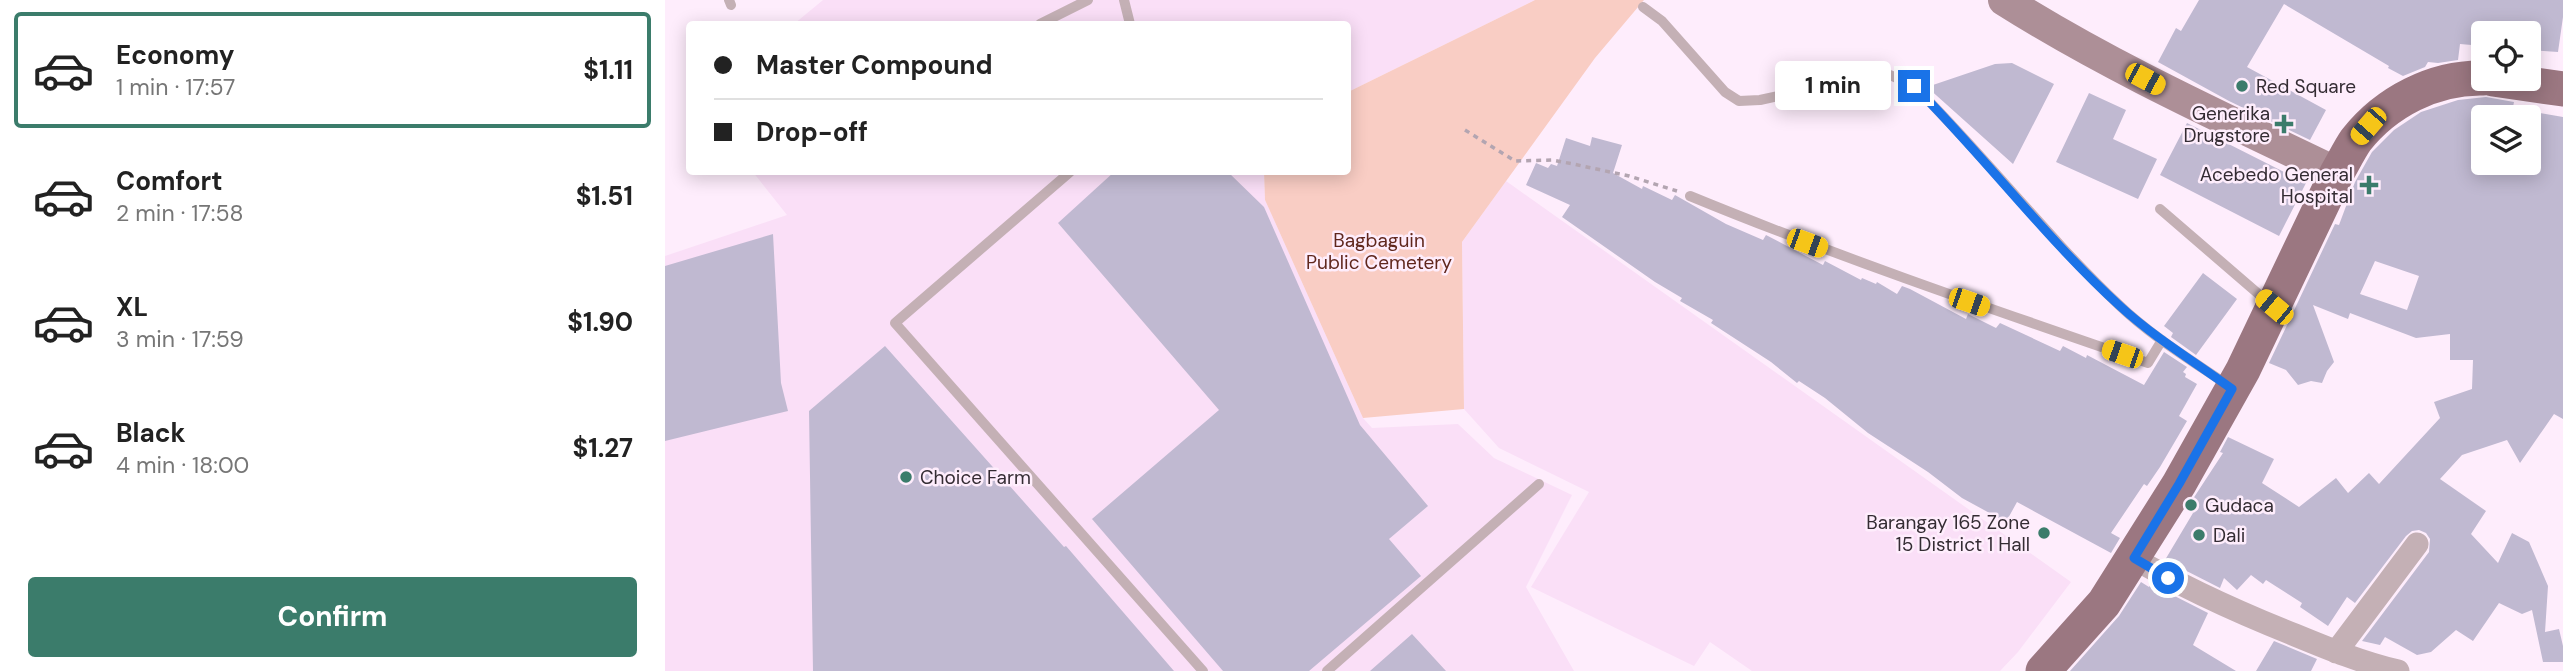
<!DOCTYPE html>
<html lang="en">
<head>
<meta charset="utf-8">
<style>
	:root { --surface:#fff; --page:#f2f2f2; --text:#222; --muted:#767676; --line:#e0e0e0; --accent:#3b7c6b }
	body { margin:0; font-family:"DM Sans",sans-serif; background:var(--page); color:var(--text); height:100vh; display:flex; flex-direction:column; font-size:26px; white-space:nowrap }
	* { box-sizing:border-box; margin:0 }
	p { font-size:23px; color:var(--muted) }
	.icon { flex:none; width:38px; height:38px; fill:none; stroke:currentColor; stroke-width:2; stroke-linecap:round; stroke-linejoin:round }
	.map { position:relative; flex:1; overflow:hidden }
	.side { display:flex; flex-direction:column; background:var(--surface); width:665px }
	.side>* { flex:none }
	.top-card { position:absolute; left:21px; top:21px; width:665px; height:154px; border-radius:7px; box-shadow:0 4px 18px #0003; display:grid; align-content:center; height:154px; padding:0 28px; background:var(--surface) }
	.fabs { position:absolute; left:1806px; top:21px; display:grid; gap:14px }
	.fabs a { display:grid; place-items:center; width:70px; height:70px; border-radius:7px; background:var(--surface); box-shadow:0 4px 18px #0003; font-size:35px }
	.end { position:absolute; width:32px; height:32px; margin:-16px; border:9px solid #1a73e8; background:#fff; box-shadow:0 0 0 4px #fff }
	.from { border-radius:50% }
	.bubble { position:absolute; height:49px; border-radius:7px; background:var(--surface); box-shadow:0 4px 18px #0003; font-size:23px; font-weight:700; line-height:49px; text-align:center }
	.car { position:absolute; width:21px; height:42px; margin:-21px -10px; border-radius:9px; box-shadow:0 0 5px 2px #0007; background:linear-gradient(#f5c518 24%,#345 0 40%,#f5c518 0 76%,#345 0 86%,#f5c518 0) }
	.top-card b { display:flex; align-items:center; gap:24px; height:66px; font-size:26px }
	.top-card b+b { border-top:2px solid var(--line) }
	.top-card i { width:18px; height:18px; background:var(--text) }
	ul { padding:12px 0 0; list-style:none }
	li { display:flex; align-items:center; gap:21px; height:116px; margin:0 14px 10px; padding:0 14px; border:4px solid transparent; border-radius:7px }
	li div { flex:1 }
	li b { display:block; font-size:26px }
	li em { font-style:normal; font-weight:700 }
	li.current { border-color:var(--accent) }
	li>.icon { width:63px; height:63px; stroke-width:1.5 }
	.button { display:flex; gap:14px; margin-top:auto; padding:14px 28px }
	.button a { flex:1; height:80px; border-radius:7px; background:var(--accent); color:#fff; font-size:28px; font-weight:700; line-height:80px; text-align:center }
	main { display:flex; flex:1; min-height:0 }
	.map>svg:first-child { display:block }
</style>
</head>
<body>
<main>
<section class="side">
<ul>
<li class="current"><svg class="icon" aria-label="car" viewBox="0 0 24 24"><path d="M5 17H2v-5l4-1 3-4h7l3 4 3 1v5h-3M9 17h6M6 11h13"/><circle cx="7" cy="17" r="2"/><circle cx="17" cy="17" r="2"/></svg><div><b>Economy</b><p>1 min · 17:57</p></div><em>$1.11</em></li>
<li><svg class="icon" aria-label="car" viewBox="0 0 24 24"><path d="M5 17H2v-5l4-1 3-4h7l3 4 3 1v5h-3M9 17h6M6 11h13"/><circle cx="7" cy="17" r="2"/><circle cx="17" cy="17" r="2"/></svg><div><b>Comfort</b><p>2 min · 17:58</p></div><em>$1.51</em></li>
<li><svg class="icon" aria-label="car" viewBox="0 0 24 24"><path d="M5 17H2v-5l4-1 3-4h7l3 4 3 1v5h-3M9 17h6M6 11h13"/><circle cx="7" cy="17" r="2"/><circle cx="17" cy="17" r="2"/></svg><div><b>XL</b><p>3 min · 17:59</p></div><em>$1.90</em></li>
<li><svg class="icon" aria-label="car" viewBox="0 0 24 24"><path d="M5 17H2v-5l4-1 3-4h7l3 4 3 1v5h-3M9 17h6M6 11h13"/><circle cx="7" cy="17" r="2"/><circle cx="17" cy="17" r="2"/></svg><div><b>Black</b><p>4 min · 18:00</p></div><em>$1.27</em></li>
</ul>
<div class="button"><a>Confirm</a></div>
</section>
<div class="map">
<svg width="1898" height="671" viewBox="0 0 1898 671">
	<rect width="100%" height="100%" fill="#feedfc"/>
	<!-- built -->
	<path fill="#fadff7" d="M158 0H870L683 92 682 24H129Z
		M88 172H599L600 200 698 418 707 428 793 424 829 458 907 495 861 587 909 671H0V256L122 215Z
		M841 181 1406 582 1353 652 1335 671H1087L1045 642 1029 666 866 587 924 492 834 448 799 409 797 242Z"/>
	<!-- green -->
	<path fill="#f9cdc4" d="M870 0H979L930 58 797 242 799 409 698 418 600 200 599 172H682L683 92Z"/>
	<!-- building -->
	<path fill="#c0b9d1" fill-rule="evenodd" d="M1534 0H1898V17L1893 52 1864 50V33H1818V46L1795 44 1793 60 1773 63 1763 62 1760 67 1738 76 1723 68 1724 66 1619 4 1582 67 1661 110 1645 140 1564 101 1493 62 1511 28 1516 31Z
		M1347 63 1389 84 1348 164 1262 87 1330 64Z
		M1424 93 1461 110 1448 139 1492 159 1473 199 1391 162Z
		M1821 97 1849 102 1846 117H1818V163H1864V111L1898 117V419L1889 414 1855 463 1842 440 1797 455 1775 479 1821 511 1806 534 1833 563 1847 533 1864 542 1883 586 1880 632 1894 629 1898 646V662H1878L1867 610 1857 614 1834 603 1808 641 1791 630 1766 652 1752 655 1720 637 1715 645 1697 641 1764 552 1765 539 1761 533 1754 530 1747 531 1741 536 1690 603 1682 597 1663 626 1635 607 1637 603 1601 580 1598 584 1586 575 1572 590 1559 578 1555 588 1500 560 1528 513 1522 508 1558 453 1555 452 1563 437 1609 459 1597 483 1634 507 1671 478 1683 493 1704 473 1714 484 1775 418 1769 402 1807 389 1808 360H1785V334L1751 338 1685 313 1683 319 1648 305 1669 362 1662 371 1657 383 1646 381 1633 385 1621 370 1604 363 1670 224 1674 225 1690 182 1707 152 1729 130 1756 112 1793 100ZM1710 261 1754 276 1742 310 1695 294Z
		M1522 123 1641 183 1614 236 1495 175Z
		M927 137 957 145 948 173 977 189 978 186 1007 200 1010 195 1061 224 1098 240 1101 235 1158 265 1160 261 1196 280 1197 278 1211 284 1212 282 1232 294 1237 286 1245 289 1301 319 1303 314 1331 328 1335 323 1395 351 1398 346 1421 358 1422 355 1479 385 1499 352 1522 367 1518 372 1521 374 1520 377 1532 384 1514 416 1522 421 1495 467 1482 486 1479 484 1446 533 1455 538 1446 553 1352 502 1341 522 1297 498 1263 472 1203 433 1160 398 1134 381 1132 383 1106 362 1046 323 1048 320 1015 301 1017 298 990 282 897 217 905 205 861 185 871 163 883 168 886 164 892 166 901 138 925 146Z
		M449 172H563L599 207 695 425 763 506 724 539 756 576 644 671H558L427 519 554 410 393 223Z
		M108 234 116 383 123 411 0 441V266Z
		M1538 273 1572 299 1531 355 1506 337 1508 333 1499 326Z
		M220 346 399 547 401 546 509 671H148L144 411Z
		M1476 582 1484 587 1486 584 1543 613 1528 645 1571 671H1405L1454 616Z
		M747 634 781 671H705Z
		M1609 641 1652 659 1646 671H1591Z"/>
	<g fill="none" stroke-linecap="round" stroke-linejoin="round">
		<!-- path -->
		<path stroke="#b3a5b1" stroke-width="3.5" stroke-dasharray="5 5" stroke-linecap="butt" d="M800 130 850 161 887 160 908 164 964 176 1012 191"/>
		<!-- lane -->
		<path stroke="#c4b0b5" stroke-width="10" d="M64 0 66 5
			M459 0 465 24
			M978 7 997 21 1060 92 1074 101 1095 100 1212 74 1225 75 1249 86C1320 156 1380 235 1453 304 1486 336 1526 360 1564 386
			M375 24 423 0
			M405 172 230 323 538 671
			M1025 196C1176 258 1329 310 1483 363L1497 340
			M1495 209 1604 303
			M662 671 874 484"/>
		<!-- street -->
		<path stroke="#c4b0b5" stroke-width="23" d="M1469 558C1520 589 1575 613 1630 635 1664 649 1698 663 1733 671
			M1671 652 1752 544"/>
		<!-- secondary -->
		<path stroke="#ad8f97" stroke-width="32" d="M1339 0C1445 67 1560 119 1672 173"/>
		<!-- primary -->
		<path stroke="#9b7781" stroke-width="35" d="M1828 79 1898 89
			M1378 671 1439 603 1514 484 1578 370 1672 173C1678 163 1684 150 1691 140 1721 102 1769 77 1818 78"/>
	</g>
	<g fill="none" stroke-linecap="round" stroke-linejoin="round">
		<!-- route -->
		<path stroke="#1a73e8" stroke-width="9" d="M1249 86C1320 157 1381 239 1456 307 1490 338 1530 362 1567 389L1514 484 1469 558 1503 578"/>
	</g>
	<!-- markers -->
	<g fill="#3b7c6b" stroke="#feedfc" stroke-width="2.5">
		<circle cx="1577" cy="86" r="7"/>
		<path d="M1615.5 113.5h7v7h7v7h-7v7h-7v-7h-7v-7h7z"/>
		<path d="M1700.5 174.5h7v7h7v7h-7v7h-7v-7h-7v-7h7z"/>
		<circle cx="241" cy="477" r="7"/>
		<circle cx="1526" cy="505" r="7"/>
		<circle cx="1379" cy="533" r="7"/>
		<circle cx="1534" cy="535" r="7"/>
	</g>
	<g text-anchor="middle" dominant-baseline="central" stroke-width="5" stroke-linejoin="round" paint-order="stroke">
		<!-- poi labels -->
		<g font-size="19" fill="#342c33" stroke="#feedfc" text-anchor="start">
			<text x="1591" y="86">Red Square</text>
			<text x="1605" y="113" text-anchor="end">Generika<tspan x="1605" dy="22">Drugstore</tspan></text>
			<text x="1688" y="174" text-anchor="end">Acebedo General<tspan x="1688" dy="22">Hospital</tspan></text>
			<text x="255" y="477">Choice Farm</text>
			<text x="1540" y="505">Gudaca</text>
			<text x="1365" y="522" text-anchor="end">Barangay 165 Zone<tspan x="1365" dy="22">15 District 1 Hall</tspan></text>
			<text x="1548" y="535">Dali</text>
		</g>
		<!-- park labels -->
		<g font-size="19" fill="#60271d" stroke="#feedfc">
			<text x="714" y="240">Bagbaguin<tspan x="714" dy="22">Public Cemetery</tspan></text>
		</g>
	</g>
</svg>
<div class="fabs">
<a><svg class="icon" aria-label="locate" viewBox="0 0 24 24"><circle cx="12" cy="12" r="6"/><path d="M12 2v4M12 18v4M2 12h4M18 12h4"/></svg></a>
<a><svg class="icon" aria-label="layers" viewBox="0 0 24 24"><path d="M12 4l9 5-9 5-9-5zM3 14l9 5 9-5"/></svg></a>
</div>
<i class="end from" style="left:1503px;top:578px"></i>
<i class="end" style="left:1249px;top:86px"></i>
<div class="bubble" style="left:1110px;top:61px;width:116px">1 min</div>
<i class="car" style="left:1480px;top:79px;rotate:118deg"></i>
<i class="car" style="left:1703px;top:126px;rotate:221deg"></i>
<i class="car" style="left:1142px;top:243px;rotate:110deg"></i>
<i class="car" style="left:1304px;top:302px;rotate:109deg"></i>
<i class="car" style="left:1609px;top:307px;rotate:310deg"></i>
<i class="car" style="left:1457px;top:354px;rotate:289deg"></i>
<div class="top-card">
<b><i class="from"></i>Master Compound</b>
<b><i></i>Drop-off</b>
</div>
</div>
</main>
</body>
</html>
